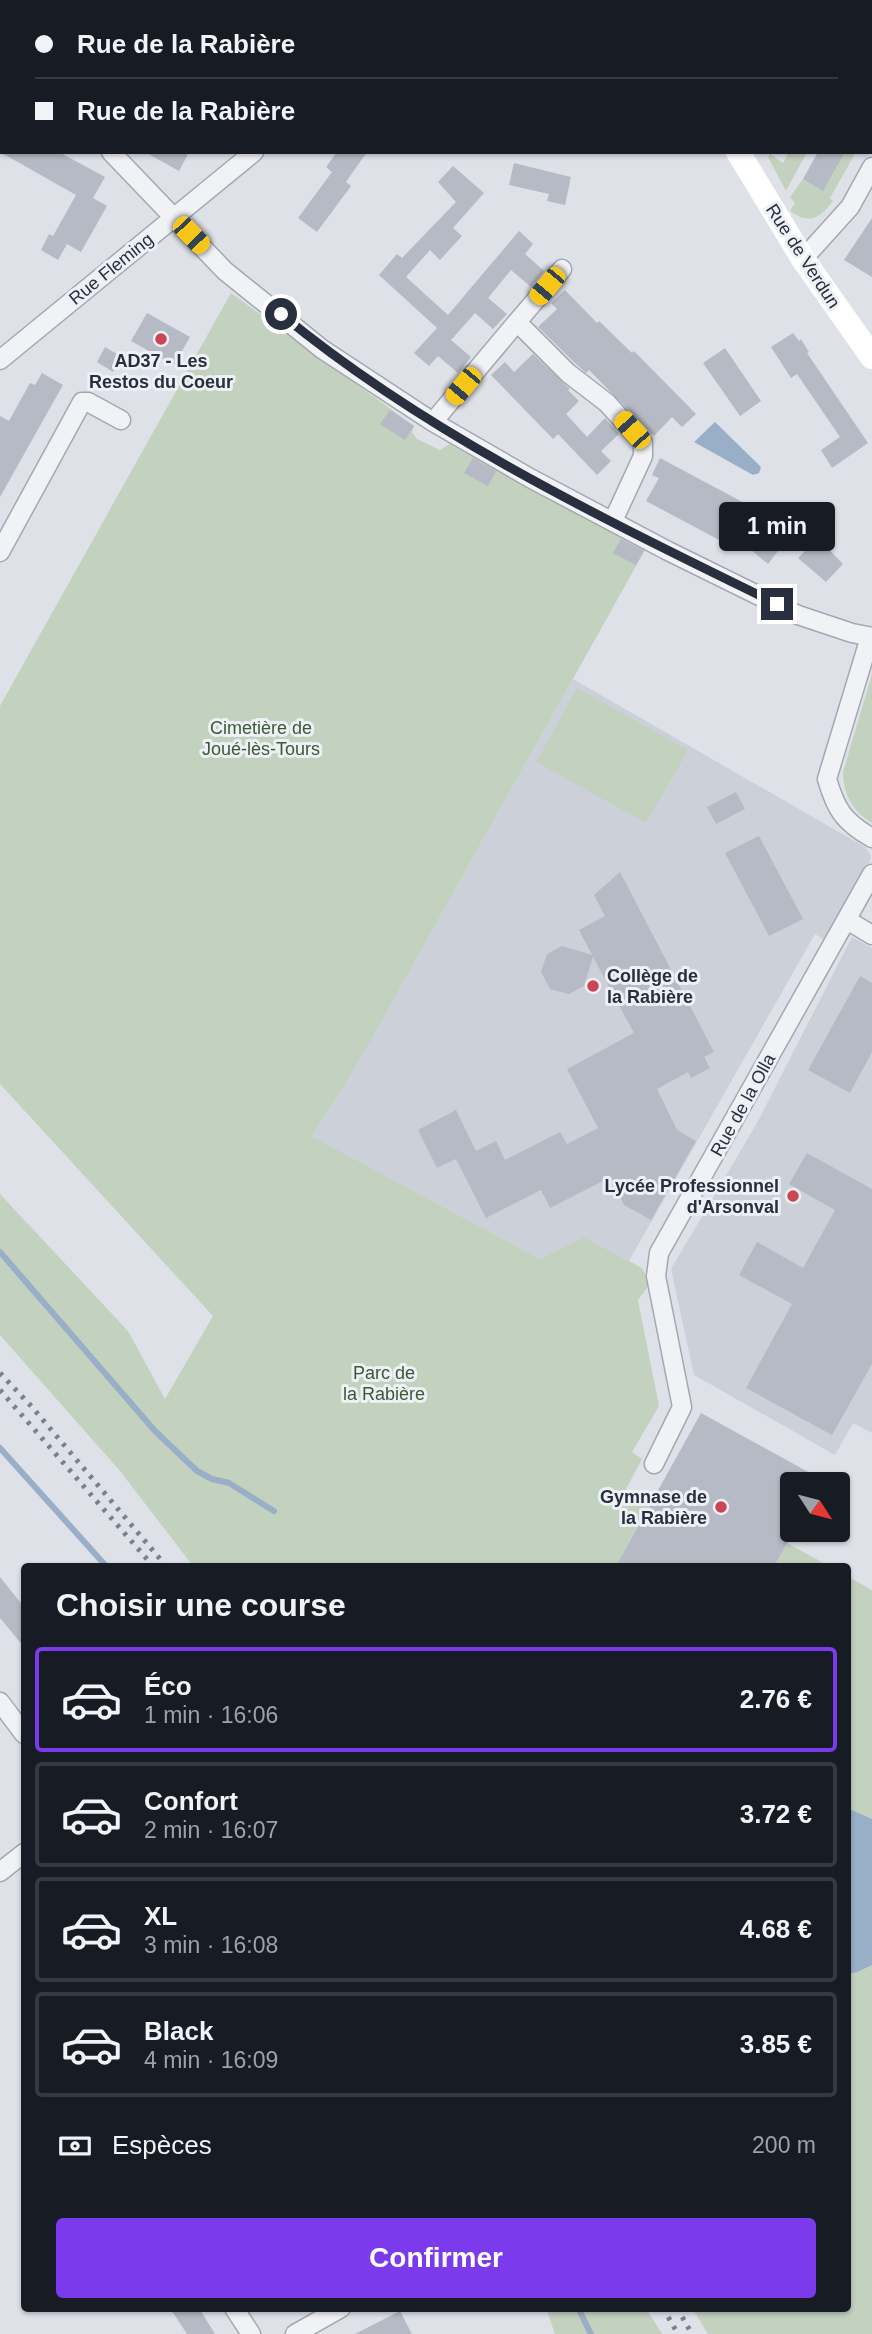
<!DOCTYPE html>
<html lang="fr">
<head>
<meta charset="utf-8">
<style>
	:root { --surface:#171b24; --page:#242831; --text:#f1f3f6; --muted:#9ea1a6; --line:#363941; --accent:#7c3aed }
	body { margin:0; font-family:Helvetica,sans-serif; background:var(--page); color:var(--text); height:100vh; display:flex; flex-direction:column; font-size:26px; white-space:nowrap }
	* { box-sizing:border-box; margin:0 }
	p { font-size:23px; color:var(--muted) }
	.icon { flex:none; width:38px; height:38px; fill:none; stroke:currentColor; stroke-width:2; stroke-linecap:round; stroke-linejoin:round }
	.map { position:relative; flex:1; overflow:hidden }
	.details { position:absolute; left:21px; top:1563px; width:830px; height:749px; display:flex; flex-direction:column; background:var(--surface); border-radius:7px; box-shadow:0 2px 5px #0004 }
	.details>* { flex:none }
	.guide { position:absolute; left:0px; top:0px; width:873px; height:154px; box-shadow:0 2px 5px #0004; display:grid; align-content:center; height:154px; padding:0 35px; background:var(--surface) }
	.needle { width:46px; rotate:126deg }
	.controls { position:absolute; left:780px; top:1472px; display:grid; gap:14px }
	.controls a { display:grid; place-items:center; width:70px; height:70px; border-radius:7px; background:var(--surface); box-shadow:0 2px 5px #0004; font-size:35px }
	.end { position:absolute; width:32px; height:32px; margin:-16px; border:9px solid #282f3e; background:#fff; box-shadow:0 0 0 4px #fff }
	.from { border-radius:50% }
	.bubble { position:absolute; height:49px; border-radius:7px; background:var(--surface); box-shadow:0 2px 5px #0004; font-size:23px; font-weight:800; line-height:49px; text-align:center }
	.car { position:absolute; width:21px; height:42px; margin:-21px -10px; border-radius:9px; box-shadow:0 0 5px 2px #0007; background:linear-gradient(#f5c518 24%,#345 0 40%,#f5c518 0 76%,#345 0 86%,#f5c518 0) }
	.guide b { display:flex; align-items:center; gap:24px; height:66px; font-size:26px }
	.guide b+b { border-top:2px solid var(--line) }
	.guide i { width:18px; height:18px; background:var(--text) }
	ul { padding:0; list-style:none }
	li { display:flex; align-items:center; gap:21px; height:105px; margin:0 14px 10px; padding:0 21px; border:4px solid var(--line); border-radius:7px }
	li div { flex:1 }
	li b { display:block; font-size:26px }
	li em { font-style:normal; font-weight:800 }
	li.selected { border-color:var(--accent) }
	li>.icon { width:63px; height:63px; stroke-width:1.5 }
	h2 { padding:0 35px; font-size:32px; line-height:84px }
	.pay { display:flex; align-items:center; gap:18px; height:77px; padding:0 35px; font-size:26px }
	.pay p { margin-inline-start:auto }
	.button { display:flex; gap:14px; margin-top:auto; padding:14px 35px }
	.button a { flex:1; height:80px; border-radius:7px; background:var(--accent); color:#fff; font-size:28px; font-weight:800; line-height:80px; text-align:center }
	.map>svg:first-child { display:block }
</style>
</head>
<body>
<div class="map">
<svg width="872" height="2334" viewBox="0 0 872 2334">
	<rect width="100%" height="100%" fill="#dee1e7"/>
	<!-- built -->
	<path fill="#ccd0d9" d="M573 679 865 847 871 856 869 865 828 942 815 934 629 1261 584 1237 540 1259 312 1136 360 1060Z
		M852 937 872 948V1433L853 1423 835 1455 694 1375 671 1269 757 1123Z"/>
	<!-- green -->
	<path fill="#c3d1bf" d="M789 152H807L786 191 768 157 770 154 783 163Z
		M845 152H856L830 198 833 201C820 218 810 225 790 211L795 203 790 197 803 179 823 190Z
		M231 293 414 426 412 432 417 439 440 450 449 444 645 550 360 1060 312 1136 540 1259 584 1237 642 1268 650 1284 638 1300 659 1406 632 1452 642 1459 626 1489 651 1502 616 1566H193L120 1471 0 1335V1194L128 1331 165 1399 213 1316 0 1084V706Z
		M872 674V823C853 812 843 794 843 772Z
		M577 688 688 750 646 823 536 762Z
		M787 1543 829 1566H774Z
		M847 1576 872 1590V2334H708L692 2308H847Z
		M546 2308H646L662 2334H555Z"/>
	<!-- water -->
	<path fill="#99aec7" d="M715 422 761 467 759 473 753 475 694 442Z
		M847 1808 872 1819V1965L857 1972 847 1974Z"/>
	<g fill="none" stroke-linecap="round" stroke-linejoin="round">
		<!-- stream -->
		<path stroke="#99aec7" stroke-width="6" d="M0 1252 155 1431 197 1471 212 1479 229 1483 274 1511
			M0 1448 106 1566
			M578 2308 591 2334"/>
	</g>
	<!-- building -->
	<path fill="#b5bac4" d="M0 152H59L105 177 93 198 107 206 81 252 67 244 58 260 41 250 49 234 53 236 76 195Z
		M145 152H189L179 171Z
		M337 152H367L346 182 351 186 317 232 298 218 332 172 326 167Z
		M818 152H845L823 191 803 179Z
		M514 163 571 177 565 205 547 201 549 194 509 185Z
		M453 166 484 193 453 228 462 236 440 260 430 250 406 277 448 315 519 231 533 244 525 254 544 271 531 287 511 270 488 298 507 314 493 329 475 313 451 340 471 357 458 373 438 356 429 366 414 353 437 328 379 275 397 254 402 258 456 202 438 182Z
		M872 218V277L844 260Z
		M565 290 597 323 599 321 632 353 634 351 696 414 682 427 672 417 654 436 589 370 586 373 576 364 538 327 557 309 551 303Z
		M147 313 190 337 174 365 131 341Z
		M793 333 799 341 801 339 809 352 807 353 868 443 832 468 821 450 840 437 797 374 791 378 771 347Z
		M105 347 122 357 113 372 97 362Z
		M725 348 761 401 740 416 703 363Z
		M533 354 570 389 568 390 579 401 566 414 587 437 605 418 619 434 601 451 611 461 597 475 558 434 553 439 491 375 505 362 514 372Z
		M42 373 63 385 0 497V416L9 421 30 383 35 385Z
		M390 410 414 426 405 440 380 424Z
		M473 458 496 471 488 486 464 473Z
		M660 458 750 506 744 516 781 547 768 564 727 530 721 541 646 501 659 478 652 475Z
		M818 538 843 564 826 582 798 558Z
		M621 539 644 551 636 565 613 553Z
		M736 792 745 809 716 824 707 807Z
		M759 836 803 919 769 936 725 853Z
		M620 872 714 1052 704 1057 710 1068 691 1078 688 1072 657 1089 677 1130 696 1141 651 1220 624 1205 611 1177 550 1208 541 1190 486 1218 456 1159 437 1168 418 1130 456 1110 476 1151 496 1141 505 1160 560 1132 567 1144 598 1128 567 1069 634 1033 593 957 584 986 569 994 550 989 541 972 547 954 562 946 592 955 579 930 605 916 594 895Z
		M860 976 872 983V1052L850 1093 808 1070Z
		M807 1153 872 1189V1364L832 1435 746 1388 792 1304 739 1275 757 1242 803 1268 835 1210 789 1184Z
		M701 1413 830 1484H793V1533L774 1566H616Z
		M0 1577 24 1607V1647L0 1618Z
		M170 2308H199L215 2334H187Z
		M400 2311 412 2334H355Z"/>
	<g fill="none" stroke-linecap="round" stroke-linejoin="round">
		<defs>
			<path id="street" d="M332 0 335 2
				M179 2 180 0
				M438 2 440 0
				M867 2 868 0
				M0 55 2 56
				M111 152 225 271 322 349 433 422 530 478 668 551 798 615 852 633 872 637
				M803 259 850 207 872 167
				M517 322 562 269
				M0 360 254 152
				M433 422 517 322 568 373 607 403 643 443V456L613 521
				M0 552 82 402H88L121 420
				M870 637 827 779C836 810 844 822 872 838
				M847 920 872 935
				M654 1464 682 1407 656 1276 659 1253 872 874
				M0 1702 24 1734
				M0 1872 24 1853
				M234 2308 251 2334
				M295 2334 341 2308"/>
		</defs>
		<!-- street casing -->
		<use href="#street" stroke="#a4a8b1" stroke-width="21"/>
		<!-- street -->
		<use href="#street" stroke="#f1f2f6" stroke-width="18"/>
		<!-- secondary -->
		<path stroke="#fff" stroke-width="24" d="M676 0V2
			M738 152 803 259 872 357"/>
		<!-- rail -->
		<path stroke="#788190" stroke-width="5" stroke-dasharray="3.5 7" stroke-linecap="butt" d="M0 1373 32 1407 166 1566
			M0 1390 153 1566
			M663 2308 678 2334
			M677 2308 692 2334"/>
	</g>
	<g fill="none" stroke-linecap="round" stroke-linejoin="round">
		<!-- route -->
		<path stroke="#282f3e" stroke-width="9" d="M281 314C429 436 606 520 777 604"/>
	</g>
	<!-- markers -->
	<g fill="#cb4555" stroke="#edf0f5" stroke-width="2.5">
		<circle cx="161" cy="339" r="7"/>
		<circle cx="593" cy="986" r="7"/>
		<circle cx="793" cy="1196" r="7"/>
		<circle cx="721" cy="1507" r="7"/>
	</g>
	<g text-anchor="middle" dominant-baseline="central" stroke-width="6" stroke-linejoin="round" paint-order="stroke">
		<!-- street labels -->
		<g font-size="18" fill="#282f3e" stroke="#edf0f5">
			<text transform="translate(803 256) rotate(57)">Rue de Verdun</text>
			<text transform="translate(111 269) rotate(-39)">Rue Fleming</text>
			<text transform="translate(743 1105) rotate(-61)">Rue de la Olla</text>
		</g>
		<!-- poi labels -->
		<g font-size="18" font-weight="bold" fill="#282f3e" stroke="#edf0f5" text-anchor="end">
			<text x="161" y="361" text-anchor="middle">AD37 - Les<tspan x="161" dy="21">Restos du Coeur</tspan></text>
			<text x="607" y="976" text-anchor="start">Collège de<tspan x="607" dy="21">la Rabière</tspan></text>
			<text x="779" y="1186">Lycée Professionnel<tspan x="779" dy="21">d'Arsonval</tspan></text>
			<text x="707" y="1497">Gymnase de<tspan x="707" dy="21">la Rabière</tspan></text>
		</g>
		<!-- park labels -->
		<g font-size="18" fill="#3b5935" stroke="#edf0f5">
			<text x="261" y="728">Cimetière de<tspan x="261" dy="21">Joué-lès-Tours</tspan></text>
			<text x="384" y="1373">Parc de<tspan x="384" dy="21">la Rabière</tspan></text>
		</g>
	</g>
</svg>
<div class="controls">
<a><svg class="needle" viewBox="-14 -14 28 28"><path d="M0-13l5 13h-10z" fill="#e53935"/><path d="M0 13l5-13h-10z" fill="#9ea1a6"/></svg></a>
</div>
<i class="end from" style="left:281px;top:314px"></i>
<i class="end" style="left:777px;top:604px"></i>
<div class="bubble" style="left:719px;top:502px;width:116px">1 min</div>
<i class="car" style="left:191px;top:235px;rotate:136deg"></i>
<i class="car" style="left:547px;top:286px;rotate:220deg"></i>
<i class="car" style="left:463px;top:386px;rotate:220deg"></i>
<i class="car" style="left:632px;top:430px;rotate:318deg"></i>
<div class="guide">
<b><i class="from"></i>Rue de la Rabière</b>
<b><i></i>Rue de la Rabière</b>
</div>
<section class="details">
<h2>Choisir une course</h2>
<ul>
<li class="selected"><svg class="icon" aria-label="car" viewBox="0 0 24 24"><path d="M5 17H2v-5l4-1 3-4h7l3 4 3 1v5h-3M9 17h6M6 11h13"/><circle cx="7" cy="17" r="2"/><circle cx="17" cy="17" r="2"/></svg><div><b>Éco</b><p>1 min · 16:06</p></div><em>2.76 €</em></li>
<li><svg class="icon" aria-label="car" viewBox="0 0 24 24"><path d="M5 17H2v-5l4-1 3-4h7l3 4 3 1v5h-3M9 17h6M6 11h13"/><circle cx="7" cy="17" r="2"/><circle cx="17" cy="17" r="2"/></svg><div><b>Confort</b><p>2 min · 16:07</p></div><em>3.72 €</em></li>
<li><svg class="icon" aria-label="car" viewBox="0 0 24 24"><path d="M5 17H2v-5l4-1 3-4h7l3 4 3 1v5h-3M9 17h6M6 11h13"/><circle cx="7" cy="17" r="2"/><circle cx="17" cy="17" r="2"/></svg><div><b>XL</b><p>3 min · 16:08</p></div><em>4.68 €</em></li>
<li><svg class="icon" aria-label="car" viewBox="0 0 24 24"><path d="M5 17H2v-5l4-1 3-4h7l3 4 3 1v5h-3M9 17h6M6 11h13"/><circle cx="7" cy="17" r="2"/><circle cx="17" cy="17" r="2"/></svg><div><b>Black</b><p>4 min · 16:09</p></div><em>3.85 €</em></li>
</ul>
<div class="pay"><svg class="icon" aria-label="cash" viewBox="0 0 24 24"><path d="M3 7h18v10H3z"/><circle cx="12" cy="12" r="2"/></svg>Espèces<p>200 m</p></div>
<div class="button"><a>Confirmer</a></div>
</section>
</div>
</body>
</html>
